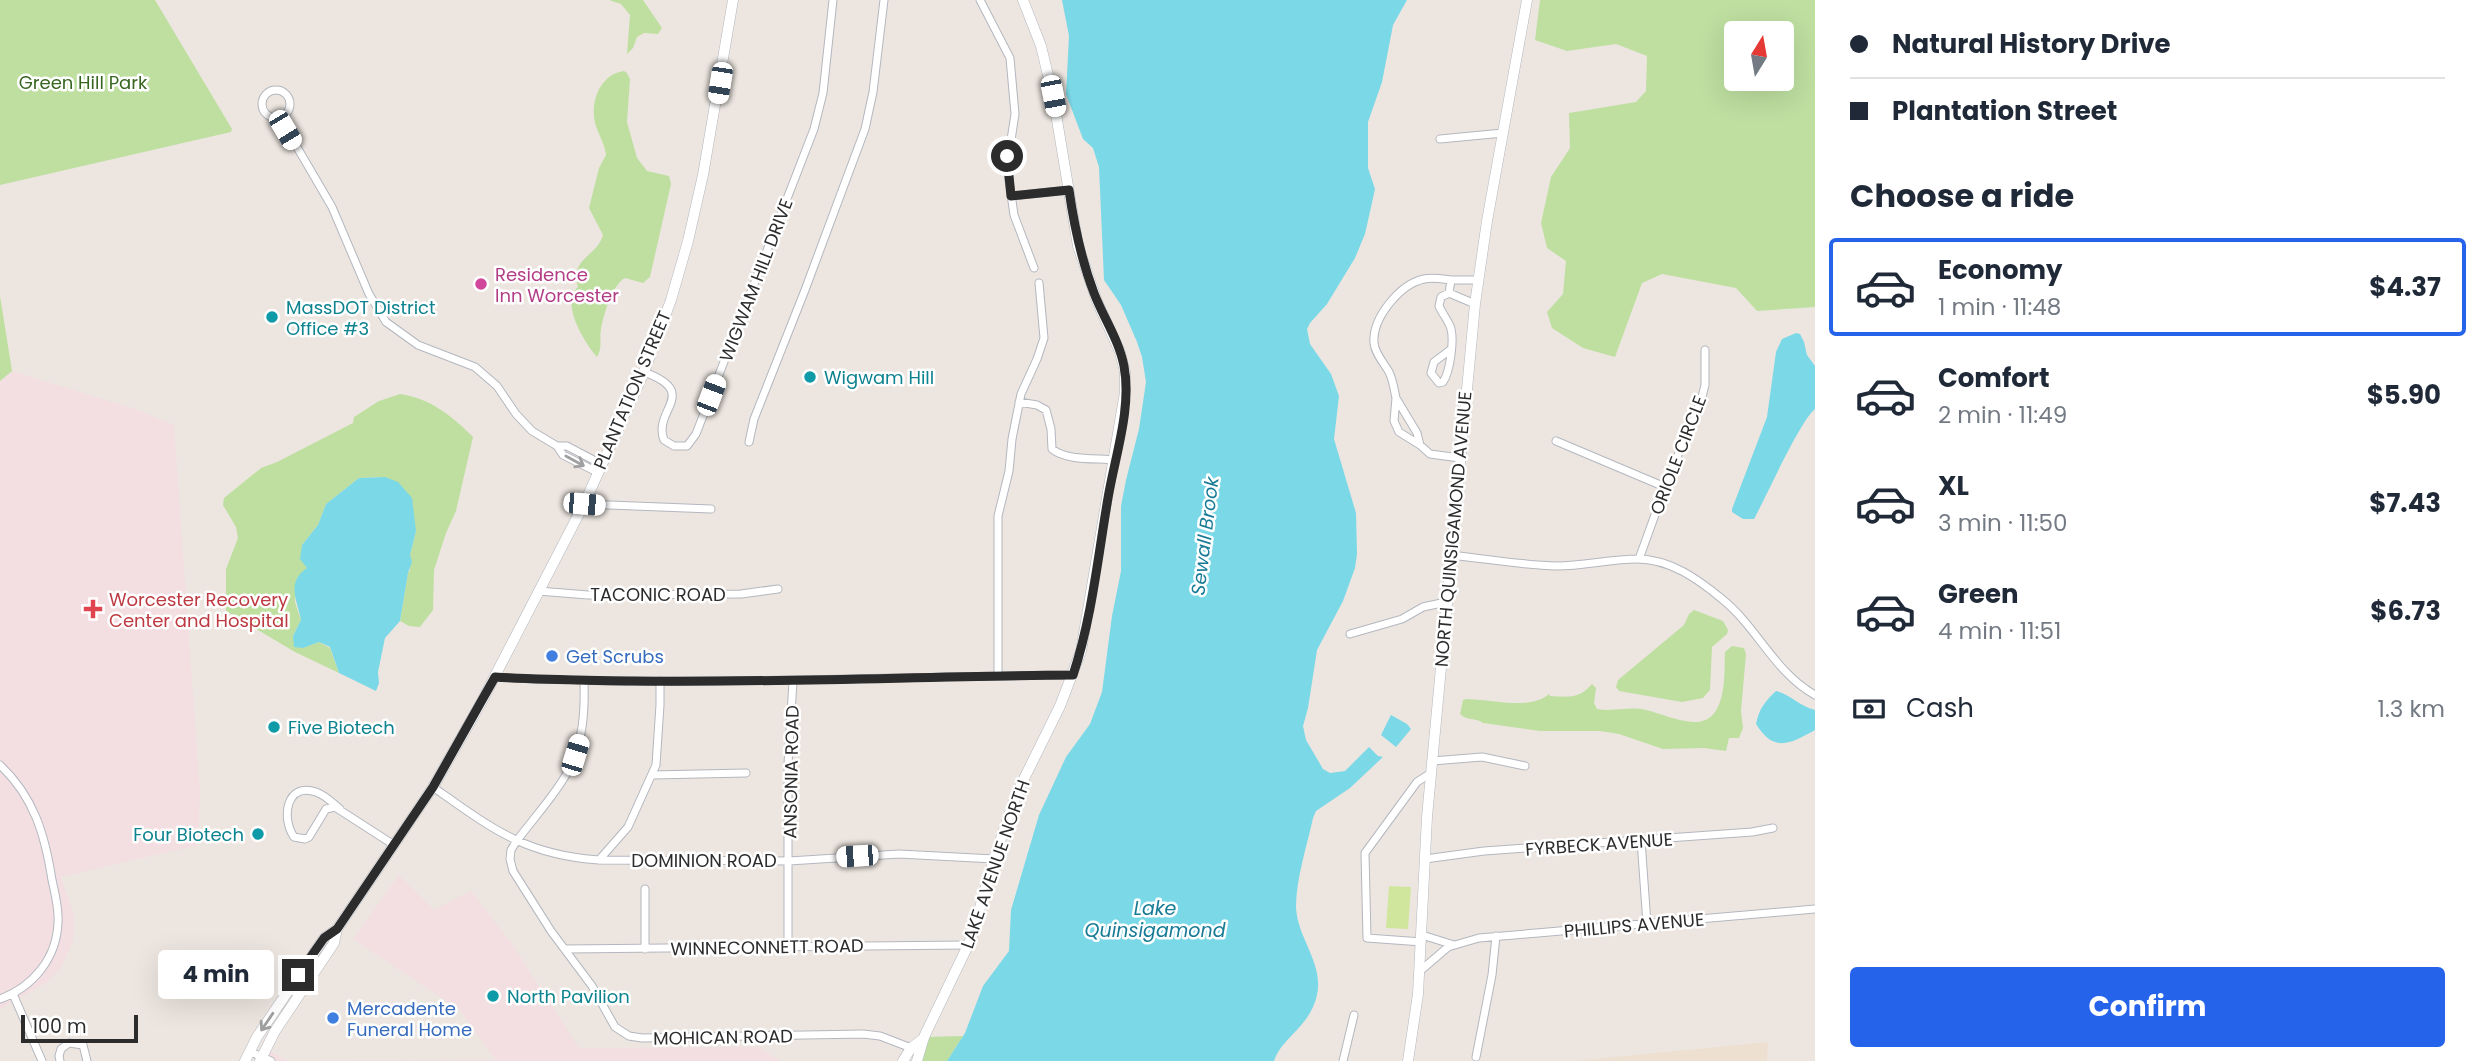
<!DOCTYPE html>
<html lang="en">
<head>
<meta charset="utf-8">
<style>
	:root { --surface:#fff; --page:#f6f6f7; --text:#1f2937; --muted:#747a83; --line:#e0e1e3; --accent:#2563eb }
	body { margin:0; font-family:Poppins,sans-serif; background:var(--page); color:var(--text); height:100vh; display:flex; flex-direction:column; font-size:26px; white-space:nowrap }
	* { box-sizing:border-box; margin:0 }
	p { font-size:23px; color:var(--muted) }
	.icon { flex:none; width:38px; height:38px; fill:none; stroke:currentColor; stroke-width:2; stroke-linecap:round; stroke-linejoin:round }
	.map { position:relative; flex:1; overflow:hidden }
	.sheet { display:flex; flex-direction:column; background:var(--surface); width:665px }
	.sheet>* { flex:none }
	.banner { display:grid; align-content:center; height:154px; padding:0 35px; background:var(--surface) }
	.needle { width:46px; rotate:11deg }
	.buttons { position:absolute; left:1724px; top:21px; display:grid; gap:14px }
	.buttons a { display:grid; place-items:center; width:70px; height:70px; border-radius:7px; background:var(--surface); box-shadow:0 7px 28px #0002; font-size:35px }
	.scale { position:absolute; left:21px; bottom:18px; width:117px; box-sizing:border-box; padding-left:7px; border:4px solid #2c2c2c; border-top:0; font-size:19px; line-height:24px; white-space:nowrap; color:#2c2c2c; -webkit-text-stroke:5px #fff; paint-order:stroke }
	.end { position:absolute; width:32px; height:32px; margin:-16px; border:9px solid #2c2c2c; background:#fff; box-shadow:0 0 0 4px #fff }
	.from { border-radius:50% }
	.bubble { position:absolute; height:49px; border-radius:7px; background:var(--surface); box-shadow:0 7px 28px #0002; font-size:23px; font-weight:700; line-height:49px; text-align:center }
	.car { position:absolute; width:21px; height:42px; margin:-21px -10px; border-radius:9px; box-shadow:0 0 5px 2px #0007; background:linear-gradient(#fff 24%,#345 0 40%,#fff 0 76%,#345 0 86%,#fff 0) }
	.banner b { display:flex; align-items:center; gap:24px; height:66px; font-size:26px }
	.banner b+b { border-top:2px solid var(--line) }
	.banner i { width:18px; height:18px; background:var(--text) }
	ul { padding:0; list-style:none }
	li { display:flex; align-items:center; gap:21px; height:98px; margin:0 14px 10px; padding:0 21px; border:4px solid transparent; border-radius:7px }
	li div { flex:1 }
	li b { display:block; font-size:26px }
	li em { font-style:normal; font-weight:700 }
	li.on { border-color:var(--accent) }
	li>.icon { width:63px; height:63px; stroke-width:1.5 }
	h2 { padding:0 35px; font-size:32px; line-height:84px }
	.pay { display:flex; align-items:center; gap:18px; height:77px; padding:0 35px; font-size:26px }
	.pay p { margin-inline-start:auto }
	.action { display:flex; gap:14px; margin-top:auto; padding:14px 35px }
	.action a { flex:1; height:80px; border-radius:7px; background:var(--accent); color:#fff; font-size:28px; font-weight:700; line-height:80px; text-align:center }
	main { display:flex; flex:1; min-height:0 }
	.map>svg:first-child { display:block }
</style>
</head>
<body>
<main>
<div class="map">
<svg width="1815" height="1061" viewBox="0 0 1815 1061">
	<rect width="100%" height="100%" fill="#ede6e0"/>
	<!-- education -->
	<path fill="#ede0d1" d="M1768 1042 1767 1061H1574L1634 1055Z"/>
	<!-- medical -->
	<path fill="#f3dee2" d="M12 371 138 410 174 425 200 793 198 845 61 877 74 915 73 941 61 968 47 982 0 1009V382Z
		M399 875 434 910 471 891 512 944 579 1048 758 1047 781 1061H264L270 1051 288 1061 496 1060 460 1010 353 939Z"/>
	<!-- green -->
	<path fill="#bedfa0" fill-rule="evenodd" d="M0 0H155L232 129 231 132 0 185Z
		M609 0H643L662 28 658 34 644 33 637 37 633 48 627 54 630 15 621 4Z
		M1540 0H1815V307L1757 311 1736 288 1662 274 1642 283 1615 357 1583 348 1552 328 1547 312 1563 294 1566 261 1547 248 1541 223 1551 177 1570 148 1569 113 1636 102 1646 91 1647 56 1616 44 1567 51 1535 40ZM1736 33H1782V79H1736Z
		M624 71 627 73 630 79 627 122 637 158 647 171 669 176 671 184 650 277 643 283 625 278C612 285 604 314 601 329 599 339 603 347 597 357 584 342 560 303 578 287 569 258 597 257 603 235L589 208 599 168 606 155C605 144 598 134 595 123 590 102 600 74 624 71Z
		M0 296 12 371 0 381Z
		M400 394C430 398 452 416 473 437L456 511 446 533 434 570 433 610 420 627 409 626 400 621 408 573 410 570V555L416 531 385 477 359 478 326 504 318 525 302 545 307 568 297 578 295 602 301 620 293 636 303 648 319 642 330 648 339 673 295 652 226 611V569L238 538 236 527 223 505 224 498 261 468 277 462 353 423 354 417 379 401Z
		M1694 610 1723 621 1728 630 1727 634 1712 647 1710 690 1703 698 1682 702 1619 691 1616 687 1618 680 1684 625 1689 614Z
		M1732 646 1744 648 1746 654 1741 711 1743 728 1739 738H1729L1726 751 1704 748 1663 749 1619 734 1600 731H1540L1483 723C1476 717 1469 722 1460 714L1463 700 1466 699C1491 699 1530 711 1549 694L1550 696C1569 697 1579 699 1592 684L1596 688 1594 703 1597 709C1613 712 1630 706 1646 710 1662 714 1677 721 1693 722 1728 724 1724 674 1725 652Z
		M963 1036 947 1061H917L924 1037Z"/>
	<!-- pitch -->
	<path fill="#d0e69d" d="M1389 886 1411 887 1408 929 1386 928Z"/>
	<!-- water -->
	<path fill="#7ad8e7" d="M1062 0H1407L1393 25 1382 82 1368 122V168L1375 189 1365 234 1355 258 1327 304 1310 323 1307 329 1310 344 1331 374 1339 396 1334 439 1356 513 1357 554 1355 568 1343 601 1317 650 1308 708 1303 726 1306 740 1323 769 1330 773 1345 771 1369 747 1378 756 1383 757 1350 788 1316 811 1313 818C1307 846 1296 878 1296 907 1297 938 1324 963 1317 995 1310 1027 1282 1037 1274 1061H947L965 1033 983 986 1009 951 1011 910 1039 815 1066 757 1090 724 1102 692 1112 616 1121 571V506L1126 480 1139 429 1146 382 1142 357 1137 342 1121 305 1104 280 1099 167 1093 148 1083 139 1066 94 1069 36Z
		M1796 333 1800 334 1804 342 1807 355 1815 366V409C1800 421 1766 497 1754 519H1743L1732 512V509L1767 417 1776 352 1782 339Z
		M385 477 398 482 412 498 416 531 410 555 412 562 408 573 400 621 385 638 378 672 379 683 376 691 339 673 330 647 319 642 303 648 294 647 293 636 301 620C297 600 286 582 307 568L300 559 302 545 318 525 326 504 359 478Z
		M1776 691C1790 694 1799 706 1815 710V730C1790 744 1774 753 1756 724 1759 709 1765 701 1776 691Z
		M1391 715 1407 724 1411 729 1396 747 1381 735Z"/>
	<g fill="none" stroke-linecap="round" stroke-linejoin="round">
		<defs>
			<path id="street" d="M980 0 1010 58 1015 114 1007 166 1014 215 1034 268
				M262 104a14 14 0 1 1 28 0a14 14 0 1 1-28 0Z
				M280 118 332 207 369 294 386 322 418 345 475 367 497 386 516 414 532 431 557 446H567L601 464
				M1440 139 1503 133
				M1011 196 1069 190
				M1451 280H1478
				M1449 293 1441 297 1439 306C1442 313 1447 319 1450 326 1455 338 1450 372 1443 382L1439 383 1431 373 1434 362 1450 350
				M1449 293 1475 304
				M644 372C701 393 652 410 664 440L674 446H687L696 434 814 129 823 93 833 0
				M1396 398C1394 389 1393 380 1389 372 1384 363 1375 354 1374 343 1372 318 1400 284 1424 279 1433 277 1443 279 1451 280L1449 293
				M1019 402 1037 405 1046 410 1051 429 1052 449C1067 461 1096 458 1115 460
				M1556 441 1665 487
				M749 442 754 419 805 290 865 129 873 92 884 0
				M1420 445 1417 433 1396 398 1394 421 1399 432 1420 445 1430 454 1460 458
				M557 446 563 455 597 472
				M584 504 711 509
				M1451 555C1486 559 1522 565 1557 566 1584 566 1610 559 1637 559 1670 559 1698 579 1722 599 1757 627 1775 673 1815 695
				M1639 559 1669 476 1701 401 1705 385V350
				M538 591 588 595 741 594 778 589
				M1350 634 1402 619 1423 607 1446 602
				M998 675V516L1009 471 1012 439 1021 394 1037 359 1044 338 1039 283
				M495 677C537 680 579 680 622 681 772 683 923 676 1073 675
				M584 681C585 712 583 743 568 771 557 793 531 821 516 842L511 850 510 859 513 871 551 931 592 986 615 1027 629 1036 642 1038 863 1034 880 1036 914 1049
				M1432 761 1482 757 1525 766
				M0 765C34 797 45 835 52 880 55 894 59 908 58 922 57 958 33 987 0 999
				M652 775 746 773
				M433 787C491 828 525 855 599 860L789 861 899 854 994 859
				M340 809C333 803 325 795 316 792 286 782 281 818 294 837L305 839 309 837 326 809 335 807 394 845
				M1641 840 1647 924
				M1425 859 1484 851 1752 832 1773 828
				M599 860 628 827 656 765 660 705V681
				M1422 935 1454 945
				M1422 942 1367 938 1365 853 1417 782 1431 773
				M788 947V764L793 681
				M566 949 968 945
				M645 949V889
				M1420 971 1448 947 1479 938 1815 909
				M13 994 42 1061
				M251 1052 271 1061
				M1476 1057 1492 975 1496 936
				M60 1061 59 1056 61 1049 69 1043 83 1045 87 1061
				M1343 1061 1354 1015"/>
			<path id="secondary" d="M245 1061 257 1037 324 938 337 929 433 787 482 701 584 504 644 372 671 300 688 241 703 175 733 0
				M260 1061 275 1031 334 943 337 929
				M903 1061 911 1048 924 1038
				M917 1061 924 1037 971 939 994 859 1016 795 1060 706 1081 651 1125 392V372L1120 352 1097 301 1078 246 1053 96 1041 46 1023 0
				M1408 1061 1418 994 1427 817 1475 304 1487 221 1527 0"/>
		</defs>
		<!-- street casing -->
		<use href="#street" stroke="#b3b7bf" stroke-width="9"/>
		<!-- secondary casing -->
		<use href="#secondary" stroke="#b3b7bf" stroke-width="11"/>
		<!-- street -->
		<use href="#street" stroke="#fff" stroke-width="7"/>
		<!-- secondary -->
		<use href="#secondary" stroke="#fff" stroke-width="10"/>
	</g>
	<!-- one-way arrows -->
	<defs><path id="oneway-shaft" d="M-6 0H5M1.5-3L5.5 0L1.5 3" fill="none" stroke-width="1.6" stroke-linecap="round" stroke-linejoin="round" transform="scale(1.75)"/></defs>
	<g stroke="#a0a0a0">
		<use href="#oneway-shaft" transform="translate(575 461) rotate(29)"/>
		<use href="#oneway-shaft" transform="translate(267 1022) rotate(124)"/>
	</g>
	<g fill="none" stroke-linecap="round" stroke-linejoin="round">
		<!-- route -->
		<path stroke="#2c2c2c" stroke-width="9" d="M298 975 324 938 337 929 433 787 495 677C541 680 586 680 633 681 779 683 926 676 1073 675 1092 618 1098 556 1108 498 1115 456 1132 408 1124 366 1119 340 1103 317 1094 293 1081 259 1074 225 1069 190L1011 196 1007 156"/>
	</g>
	<!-- markers -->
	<circle fill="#d1479c" stroke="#fff" stroke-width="2.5" cx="481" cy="284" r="7"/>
	<g fill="#0f9aa8" stroke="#fff" stroke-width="2.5">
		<circle cx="272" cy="317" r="7"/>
		<circle cx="810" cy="377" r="7"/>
		<circle cx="274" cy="727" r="7"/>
		<circle cx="258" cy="834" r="7"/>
		<circle cx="493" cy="996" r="7"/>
	</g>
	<path fill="#e0444e" stroke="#fff" stroke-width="2.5" d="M89.5 598.5h7v7h7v7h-7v7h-7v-7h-7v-7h7z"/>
	<g fill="#3f7fe0" stroke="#fff" stroke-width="2.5">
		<circle cx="552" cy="656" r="7"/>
		<circle cx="333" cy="1018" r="7"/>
	</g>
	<g text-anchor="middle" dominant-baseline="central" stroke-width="5" stroke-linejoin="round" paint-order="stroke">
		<!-- park labels -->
		<g font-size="18" fill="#376620" stroke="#fff">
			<text x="83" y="82">Green Hill Park</text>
		</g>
		<!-- hotel labels -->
		<g font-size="18" fill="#b23c85" stroke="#fff" text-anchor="start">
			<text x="495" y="274">Residence<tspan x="495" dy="21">Inn Worcester</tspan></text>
		</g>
		<!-- street labels -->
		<g font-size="18" fill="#2c2c2c" stroke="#fff">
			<text transform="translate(756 280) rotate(-69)">WIGWAM HILL DRIVE</text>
			<text transform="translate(632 390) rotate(-67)">PLANTATION STREET</text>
			<text transform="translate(1678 455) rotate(-69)">ORIOLE CIRCLE</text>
			<text transform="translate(1453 529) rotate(-85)">NORTH QUINSIGAMOND AVENUE</text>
			<text x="658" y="594">TACONIC ROAD</text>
			<text transform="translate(791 772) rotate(-89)">ANSONIA ROAD</text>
			<text transform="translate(1599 844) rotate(-4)">FYRBECK AVENUE</text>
			<text x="704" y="860">DOMINION ROAD</text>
			<text transform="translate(995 864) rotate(-71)">LAKE AVENUE NORTH</text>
			<text transform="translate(1634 925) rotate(-5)">PHILLIPS AVENUE</text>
			<text transform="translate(767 947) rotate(-1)">WINNECONNETT ROAD</text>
			<text transform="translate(723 1037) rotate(-1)">MOHICAN ROAD</text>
		</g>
		<!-- culture labels -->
		<g font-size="18" fill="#0d838f" stroke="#fff" text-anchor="start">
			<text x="286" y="307">MassDOT District<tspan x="286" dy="21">Office #3</tspan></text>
			<text x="824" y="377">Wigwam Hill</text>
			<text x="288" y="727">Five Biotech</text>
			<text x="244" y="834" text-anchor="end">Four Biotech</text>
			<text x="507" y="996">North Pavilion</text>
		</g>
		<!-- health labels -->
		<g font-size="18" fill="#be3a42" stroke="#fff" text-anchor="start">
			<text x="109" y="599">Worcester Recovery<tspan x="109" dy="21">Center and Hospital</tspan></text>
		</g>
		<!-- shop labels -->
		<g font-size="18" fill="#366cbe" stroke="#fff" text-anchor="start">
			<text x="566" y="656">Get Scrubs</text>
			<text x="347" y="1008">Mercadente<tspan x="347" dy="21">Funeral Home</tspan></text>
		</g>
		<!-- water labels -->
		<g font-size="19" font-style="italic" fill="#177b96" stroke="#fff">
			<text transform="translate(1205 536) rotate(-83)">Sewall Brook</text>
			<text x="1155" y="908">Lake<tspan x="1155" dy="22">Quinsigamond</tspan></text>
		</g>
	</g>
</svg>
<div class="buttons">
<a><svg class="needle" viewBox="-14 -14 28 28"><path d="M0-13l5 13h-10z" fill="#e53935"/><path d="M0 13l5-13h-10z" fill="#747a83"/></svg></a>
</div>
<div class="scale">100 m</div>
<i class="end from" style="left:1007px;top:156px"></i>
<i class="end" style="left:298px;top:975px"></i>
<div class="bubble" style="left:158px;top:950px;width:116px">4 min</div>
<i class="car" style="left:720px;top:83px;rotate:189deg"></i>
<i class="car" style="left:1053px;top:96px;rotate:169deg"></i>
<i class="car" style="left:285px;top:130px;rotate:149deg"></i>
<i class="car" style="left:711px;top:395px;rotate:21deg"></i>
<i class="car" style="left:584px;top:504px;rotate:95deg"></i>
<i class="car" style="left:575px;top:755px;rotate:17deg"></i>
<i class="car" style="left:857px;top:856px;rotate:266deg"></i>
</div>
<section class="sheet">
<div class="banner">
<b><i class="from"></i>Natural History Drive</b>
<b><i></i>Plantation Street</b>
</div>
<h2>Choose a ride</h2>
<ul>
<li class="on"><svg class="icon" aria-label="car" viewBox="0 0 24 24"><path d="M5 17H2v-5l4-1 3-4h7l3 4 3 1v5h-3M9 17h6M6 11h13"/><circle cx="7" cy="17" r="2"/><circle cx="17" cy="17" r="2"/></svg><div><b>Economy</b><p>1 min · 11:48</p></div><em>$4.37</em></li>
<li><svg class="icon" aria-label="car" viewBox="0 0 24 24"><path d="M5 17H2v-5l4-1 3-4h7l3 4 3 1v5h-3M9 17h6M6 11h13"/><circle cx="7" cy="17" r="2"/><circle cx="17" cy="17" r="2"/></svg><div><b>Comfort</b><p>2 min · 11:49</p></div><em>$5.90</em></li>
<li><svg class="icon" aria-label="car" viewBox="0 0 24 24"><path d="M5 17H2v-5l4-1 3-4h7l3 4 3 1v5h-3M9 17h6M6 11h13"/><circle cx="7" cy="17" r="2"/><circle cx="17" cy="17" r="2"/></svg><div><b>XL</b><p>3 min · 11:50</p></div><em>$7.43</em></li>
<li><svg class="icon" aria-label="car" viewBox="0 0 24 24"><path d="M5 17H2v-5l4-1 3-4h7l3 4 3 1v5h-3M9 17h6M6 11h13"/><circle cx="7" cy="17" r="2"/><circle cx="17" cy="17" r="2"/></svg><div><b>Green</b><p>4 min · 11:51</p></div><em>$6.73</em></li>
</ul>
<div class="pay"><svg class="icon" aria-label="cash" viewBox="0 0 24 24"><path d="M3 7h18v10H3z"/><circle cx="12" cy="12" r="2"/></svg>Cash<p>1.3 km</p></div>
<div class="action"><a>Confirm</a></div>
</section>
</main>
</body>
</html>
